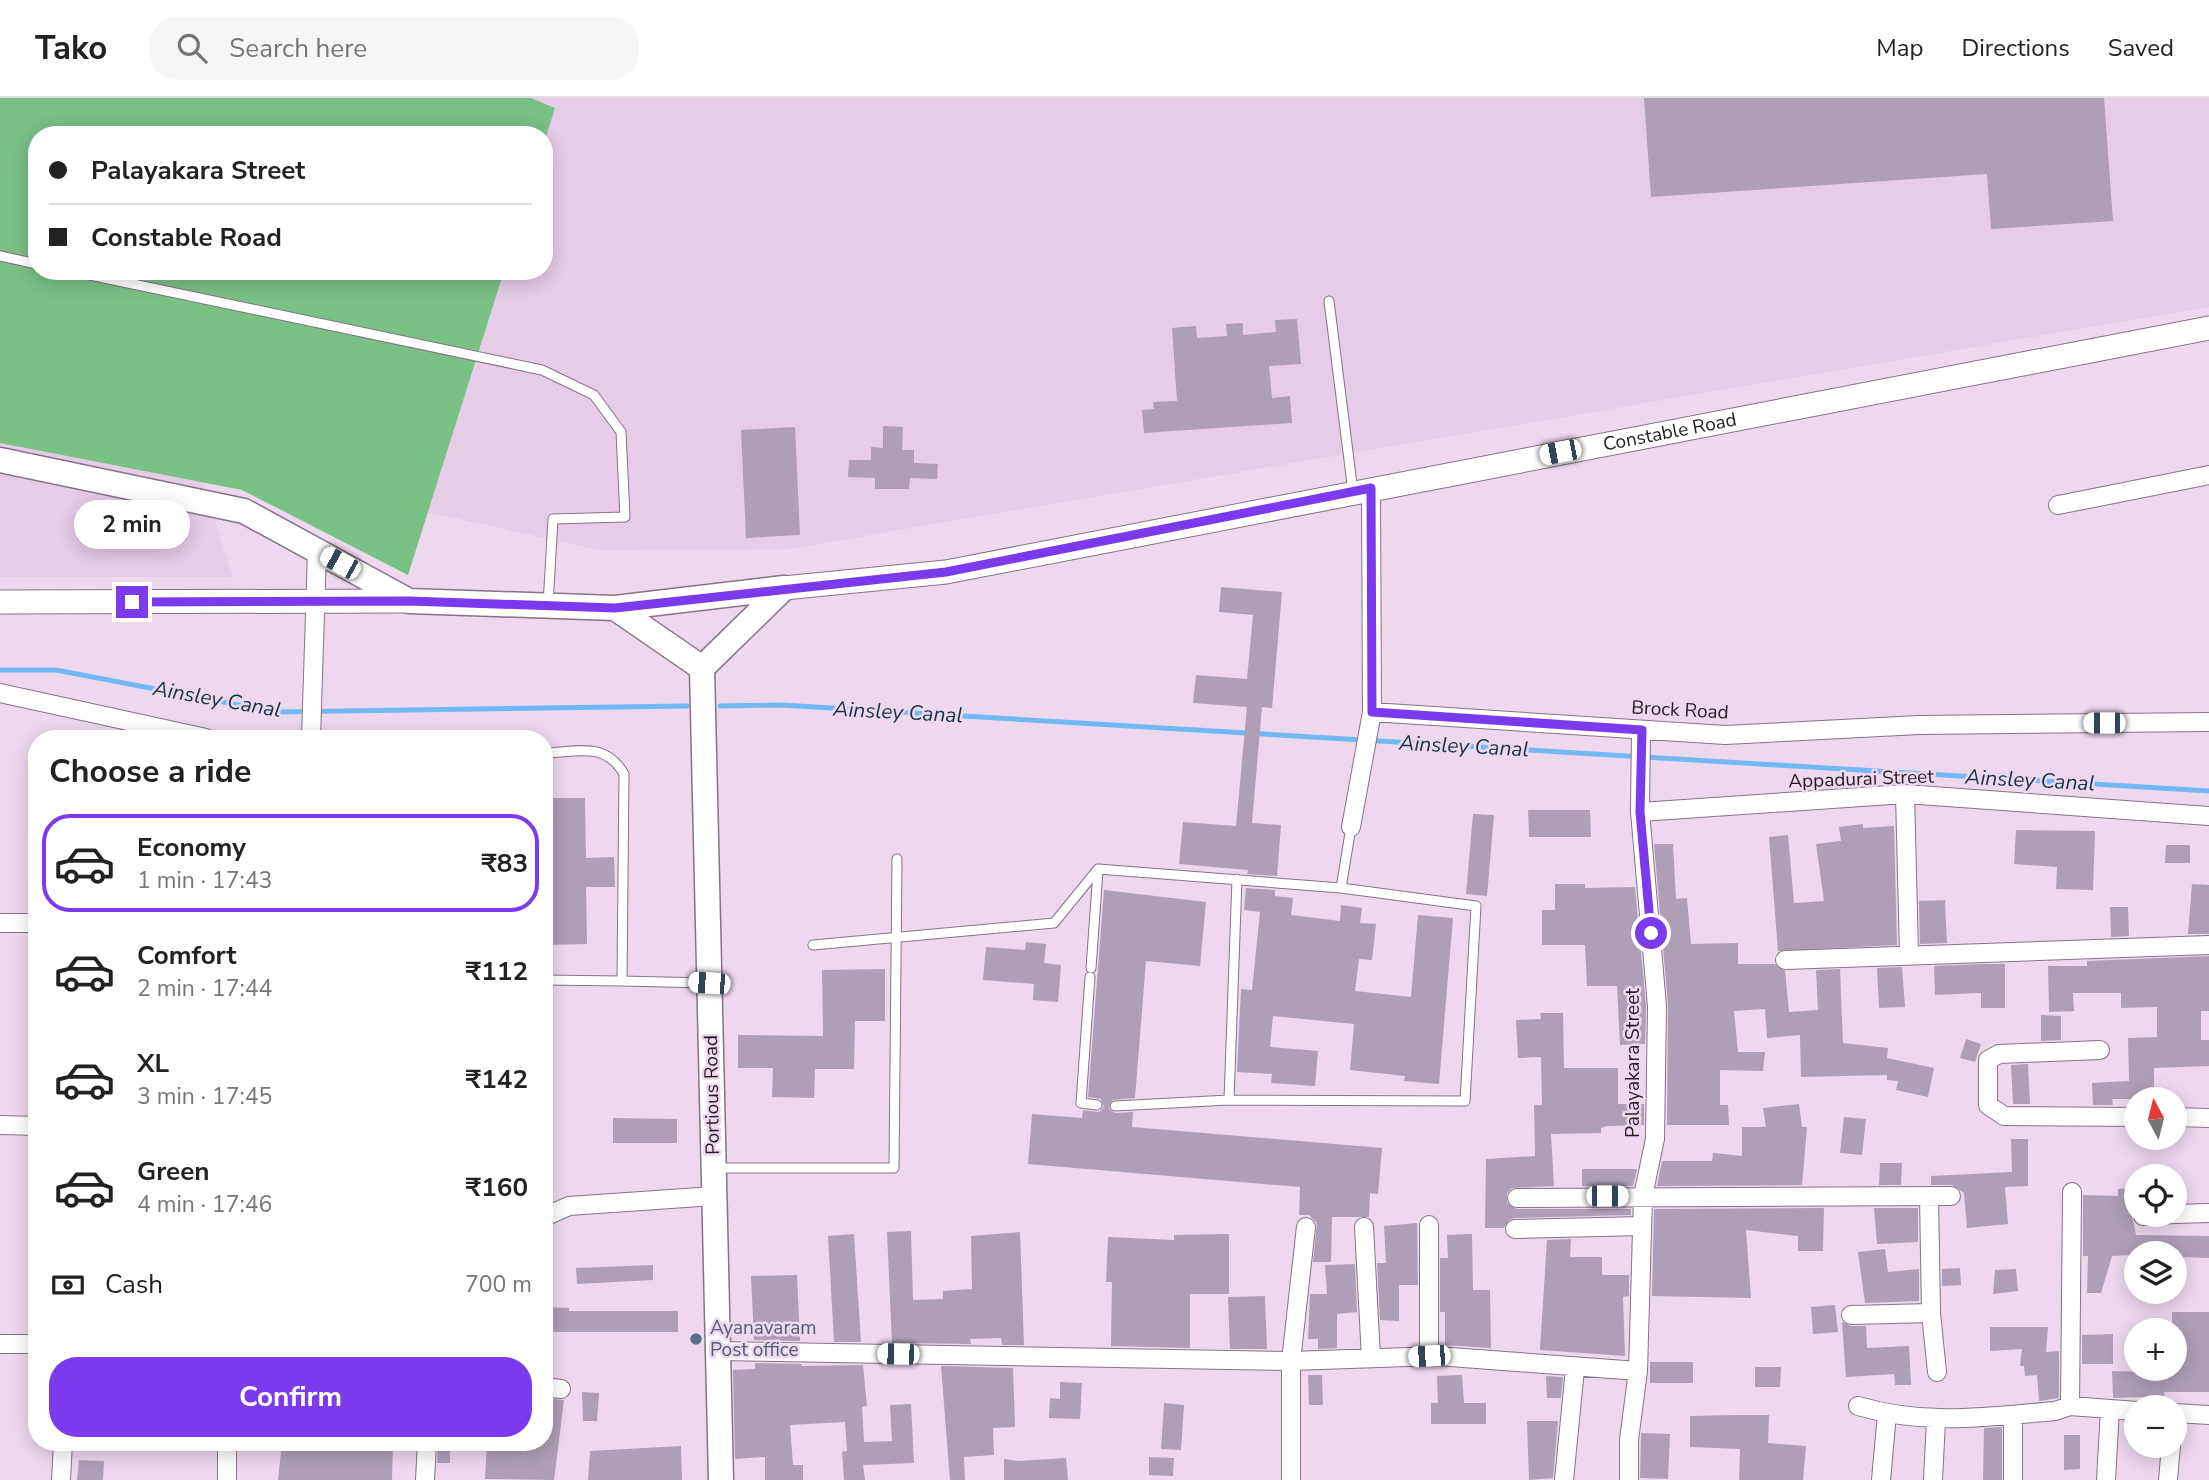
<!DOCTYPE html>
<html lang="en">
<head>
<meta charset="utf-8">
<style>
	:root { --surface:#fff; --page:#f6f6f6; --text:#222; --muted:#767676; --line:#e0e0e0; --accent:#7c3aed }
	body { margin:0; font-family:"Nunito Sans",sans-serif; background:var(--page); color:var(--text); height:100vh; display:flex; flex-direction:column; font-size:26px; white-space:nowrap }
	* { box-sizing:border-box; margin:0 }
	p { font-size:23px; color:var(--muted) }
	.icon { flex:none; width:38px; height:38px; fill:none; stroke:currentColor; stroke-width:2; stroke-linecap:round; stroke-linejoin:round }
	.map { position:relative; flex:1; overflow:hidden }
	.panel { position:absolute; left:28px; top:632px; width:525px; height:721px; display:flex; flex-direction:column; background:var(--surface); border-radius:28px; box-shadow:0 4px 18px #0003 }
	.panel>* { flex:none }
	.hud { position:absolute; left:28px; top:28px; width:525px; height:154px; border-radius:28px; box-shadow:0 4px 18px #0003; display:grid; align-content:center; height:154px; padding:0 21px; background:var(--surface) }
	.needle { width:46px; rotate:353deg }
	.fabs { position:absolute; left:2124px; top:989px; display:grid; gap:14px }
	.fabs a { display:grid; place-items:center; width:63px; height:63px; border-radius:50%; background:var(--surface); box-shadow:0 4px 18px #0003; font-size:35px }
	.end { position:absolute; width:32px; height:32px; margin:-16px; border:9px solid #7c3aed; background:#fff; box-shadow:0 0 0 4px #fff }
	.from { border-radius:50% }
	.bubble { position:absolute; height:49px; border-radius:24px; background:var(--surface); box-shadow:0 4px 18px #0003; font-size:23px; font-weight:700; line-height:49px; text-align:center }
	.car { position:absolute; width:21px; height:42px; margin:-21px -10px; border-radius:9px; box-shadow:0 0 5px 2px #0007; background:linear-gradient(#fff 24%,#345 0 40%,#fff 0 76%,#345 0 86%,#fff 0) }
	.hud b { display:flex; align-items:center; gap:24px; height:66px; font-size:26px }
	.hud b+b { border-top:2px solid var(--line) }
	.hud i { width:18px; height:18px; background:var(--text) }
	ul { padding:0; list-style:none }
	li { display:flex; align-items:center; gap:21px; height:98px; margin:0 14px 10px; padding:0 7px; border:4px solid transparent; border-radius:28px }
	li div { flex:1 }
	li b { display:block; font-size:26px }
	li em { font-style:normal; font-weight:700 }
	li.current { border-color:var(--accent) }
	li>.icon { width:63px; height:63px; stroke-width:1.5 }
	h2 { padding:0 21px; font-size:32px; line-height:84px }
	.pay { display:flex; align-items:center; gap:18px; height:77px; padding:0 21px; font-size:26px }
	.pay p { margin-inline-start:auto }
	.button { display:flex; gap:14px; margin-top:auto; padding:14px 21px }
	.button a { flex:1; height:80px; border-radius:28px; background:var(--accent); color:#fff; font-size:28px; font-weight:700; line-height:80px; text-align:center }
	header { display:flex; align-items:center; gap:42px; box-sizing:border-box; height:98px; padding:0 35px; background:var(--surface); border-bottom:2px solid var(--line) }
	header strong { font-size:33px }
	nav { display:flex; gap:38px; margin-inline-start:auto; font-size:24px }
	.search { width:490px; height:63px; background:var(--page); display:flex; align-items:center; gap:18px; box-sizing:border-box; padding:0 24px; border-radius:28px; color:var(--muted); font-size:26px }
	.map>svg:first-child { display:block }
</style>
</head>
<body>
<header>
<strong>Tako</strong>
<div class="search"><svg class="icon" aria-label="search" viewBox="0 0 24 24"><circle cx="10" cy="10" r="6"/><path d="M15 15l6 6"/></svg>Search here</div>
<nav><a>Map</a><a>Directions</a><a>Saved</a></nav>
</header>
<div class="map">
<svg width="2209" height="1382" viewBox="0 0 2209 1382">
	<rect width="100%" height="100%" fill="#edd8ed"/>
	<!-- built -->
	<path fill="#e6cce7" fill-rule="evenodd" d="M0 0H2209V209L788 451 599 452 196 363 233 479H0ZM37 37H544V173H37Z"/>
	<!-- forest -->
	<path fill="#7ac186" d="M0 0H531L555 10 544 45V37H37V173H504L408 477 242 392 0 345Z"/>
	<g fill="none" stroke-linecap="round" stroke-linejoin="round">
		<!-- stream -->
		<path stroke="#72b9f4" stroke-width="5" d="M0 572H56L276 614 687 608
			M720 608 781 607 2209 693"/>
	</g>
	<!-- building -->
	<path fill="#ae9fb6" d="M1644 0H2104L2113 123 1991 131 1987 76 1651 99Z
		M1297 221 1301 266 1269 268 1272 300 1290 298 1292 325 1144 335 1142 312 1154 311 1153 304 1177 303 1172 230 1196 228 1197 240 1227 238 1226 226 1243 225V237L1276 234 1275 222Z
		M883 328 903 329 902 352H914V365L938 366 937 381 910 380 909 391H875V380L848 379 849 362H871V349L883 350Z
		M795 329 800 437 746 440 741 332Z
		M1221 489 1282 494 1272 610 1262 609 1252 725 1281 727 1277 778 1247 776 1248 772 1179 766 1183 724 1236 728 1247 609 1193 605 1196 577 1247 581 1253 517 1219 514Z
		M544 700H585L586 760 614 759 615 789H586L587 846 544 847Z
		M1528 712H1590L1591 739H1529Z
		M1473 716 1494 717 1487 798 1466 796Z
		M1863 726V730L1894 728 1897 847 1778 853 1769 739 1788 737 1794 805 1824 803 1816 746 1841 743 1839 729Z
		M2016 732 2095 733 2093 792 2056 791 2057 769 2014 766Z
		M1654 746H1673L1676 801 1687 800 1691 846 1738 845V866H1775L1785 873 1789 914 1818 912 1816 872 1840 871 1843 945 1888 950 1887 960 1934 970 1928 999 1896 992 1898 983 1887 982V977L1801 979 1800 937 1767 940 1765 911 1734 913 1738 954H1765L1763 973 1720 972V1007H1728L1729 1027H1667L1668 907Z
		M2166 747H2190V765H2165Z
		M1555 786H1585V790L1635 789 1646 908 1645 946 1620 947 1617 888H1587L1585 847H1542V812H1555Z
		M2192 786 2209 787V836H2188Z
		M1246 790 1275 792V798L1293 800 1291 817 1340 823 1341 807 1362 810 1360 825 1376 826 1372 862 1359 861 1355 893 1411 899 1418 817 1453 820 1439 986 1404 983 1405 978 1350 972 1354 926 1273 918 1270 949 1318 953 1315 988 1271 985 1272 976 1237 974 1241 891 1252 892 1260 814 1244 812Z
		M1104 792 1206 804 1200 868 1146 863 1135 1000 1112 1002 1109 1011 1115 1015 1133 1014 1132 1029 1382 1050 1378 1096 1370 1095 1369 1119H1332L1331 1164H1313L1317 1125 1309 1117H1299L1300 1089 1028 1066 1032 1016 1082 1020 1083 1012 1099 1014 1104 1009 1101 1001 1088 999Z
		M1945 802 1947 845 1920 846 1919 803Z
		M2110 809H2128L2129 838 2111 839Z
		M1026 844 1046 846 1044 865 1061 867 1058 904 1033 902 1034 886 983 882 986 849 1025 852Z
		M2209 858V913H2201V942H2209V968L2154 970V1001H2112L2113 1007H2093L2092 985 2129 983 2128 940 2157 939V909L2121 910V895H2073L2074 913 2049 914 2048 868H2087V863Z
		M1981 866H2005V910H1981V895L1935 897 1934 868Z
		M1902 869 1905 909 1879 910 1877 870Z
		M885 871V923H855L854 971H815L814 1000 772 999 773 970H738V937L823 938 822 872Z
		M1540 915H1563L1564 970H1618V1006H1644V1027L1607 1028 1601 1030V1035L1551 1036 1554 1088 1512 1090 1507 1095V1105L1517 1111H1631V1117L1515 1120 1509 1122 1504 1130H1485L1486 1061 1535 1058 1534 1007H1542L1541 959 1518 960 1516 922 1541 921Z
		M2041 917 2061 918V942L2041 943Z
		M1966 941 1981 946 1975 964 1960 960Z
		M2028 966 2030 1006H2013L2011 967Z
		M1799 1006 1802 1029H1807L1802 1087 1657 1088 1662 1063H1712L1713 1055 1742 1058V1029H1766L1763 1010Z
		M1844 1019 1866 1021 1862 1057 1840 1055Z
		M613 1020 677 1021V1045H613Z
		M2011 1041H2028V1088L2005 1089 2008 1126 1967 1130 1964 1095 1952 1087H1931V1078L2012 1074Z
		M1880 1065H1902L1901 1087H1879Z
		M1582 1071H1637L1633 1088H1582Z
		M2134 1090 2135 1110 2132 1118 2136 1137 2209 1138V1160L2175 1159V1155L2112 1158 2101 1195H2087L2088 1158H2083V1097L2118 1098V1091Z
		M1824 1110 1823 1153H1798V1138L1746 1132 1751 1200 1652 1198 1654 1111Z
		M1874 1110H1918V1144L1877 1146Z
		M1417 1125 1418 1187H1399V1223L1380 1222 1377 1165H1386L1384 1128Z
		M911 1133 913 1202 943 1201V1193L972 1191 971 1138 1020 1134 1024 1247H1002L1001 1240 970 1241 971 1246 892 1245 887 1134Z
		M854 1136 861 1244H834L828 1138Z
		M1229 1136V1196H1190V1250L1111 1248 1112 1184H1106L1108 1139 1174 1142V1137Z
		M1472 1136 1473 1192H1490L1491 1250 1445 1247V1214H1440V1160H1448L1447 1137Z
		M1571 1141 1570 1159H1602V1177H1629V1198L1623 1199 1625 1258 1540 1252 1547 1142Z
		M1885 1151 1888 1174 1919 1171V1203L1865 1205 1858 1154Z
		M1355 1166 1357 1214 1337 1216V1250L1318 1251V1241H1308L1310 1196H1327L1325 1167Z
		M653 1167V1182L577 1186 576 1170Z
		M1960 1170 1961 1187 1942 1188V1171Z
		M2016 1171 2018 1193 1993 1196 1995 1172Z
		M797 1177 800 1243 754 1242 751 1178Z
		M1265 1198 1267 1251H1230L1228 1199Z
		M1835 1207 1838 1234 1813 1236 1811 1209Z
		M544 1209 569 1210V1213H678V1234H544Z
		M2172 1214H2209V1294H2164L2165 1305 2146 1306V1299L2113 1300 2112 1273 2175 1275V1231H2172Z
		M1842 1224 1851 1228H1866L1867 1250 1909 1248 1911 1287H1895L1894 1276 1846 1279Z
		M1990 1229H2048L2046 1254 2059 1253V1300L2039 1303 2037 1277 2025 1278 2024 1268H2020L2022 1251 1990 1253Z
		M2113 1236V1266H2082V1237Z
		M1650 1264H1693V1285H1650Z
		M755 1265 801 1266 802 1268 863 1267 867 1308 862 1309 864 1344 892 1343 890 1307 911 1306 914 1365 863 1367 865 1382H844L842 1354 847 1353 845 1324 790 1327 793 1367H803V1382H765V1359L735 1361 733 1272 755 1271Z
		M941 1268 1013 1270 1015 1329 993 1330 994 1357 964 1359 965 1382H950Z
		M1755 1269H1781L1780 1289H1755Z
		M1308 1277H1322L1323 1307H1309Z
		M1462 1277 1464 1305H1486V1326H1431V1305H1438L1437 1278Z
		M1546 1278 1563 1279 1561 1300H1547Z
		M1060 1284 1082 1285 1080 1321 1049 1320 1050 1300 1060 1301Z
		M582 1294 599 1295 597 1323H583Z
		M544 1300 564 1302 554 1382 485 1381 487 1344H544Z
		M1164 1305 1184 1307 1181 1352 1161 1351Z
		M1737 1317H1769L1768 1345 1806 1348 1803 1382H1739L1740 1351 1690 1349V1318Z
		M1527 1323H1558L1553 1380 1529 1382Z
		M2002 1329V1382H1983L1984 1330Z
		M1641 1335 1670 1336 1668 1381 1640 1380Z
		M2064 1337H2080V1371L2064 1372Z
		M282 1344H340V1351L376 1352V1344H393L392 1382H278Z
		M438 1344H450V1365H437Z
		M681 1348 682 1382H588L590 1353Z
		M1149 1359 1174 1360 1173 1378 1149 1377Z
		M1066 1360 1068 1382H1004V1361L1018 1363Z
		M79 1362 104 1363 103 1382H77Z"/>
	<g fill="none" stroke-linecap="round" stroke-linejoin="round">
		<defs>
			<path id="service" d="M0 158 37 166
				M71 173 542 272 594 297 621 334 625 419 553 421 548 507
				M1329 203 1353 394
				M544 655C578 654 605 643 624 676L622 883 708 885
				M1098 771 1341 790 1476 808 1465 1003 1229 1002 1115 1008
				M1341 790 1351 729
				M813 847 1054 825 1098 771
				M1091 870 1098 773
				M1090 879 1081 1005 1097 1007
				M544 882 622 883
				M1229 1002 1237 781
				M715 1070H894L897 761"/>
			<path id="minor" d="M1371 390 1372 614 1725 637 1919 627 2209 624
				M2058 407 2209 377
				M0 595 206 640
				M311 640 317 453
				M1905 696 1909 857
				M1640 714 1905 696 2209 718
				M1351 729 1372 614
				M0 825H37
				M1785 862 2209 847
				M2100 952 1999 956 1988 962V1007L2004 1018 2137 1019
				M2175 1019 2209 1020
				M0 1027 37 1028
				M1929 1098 1931 1215 1937 1274
				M1517 1100 1951 1098
				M2175 1116 2209 1115
				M2143 1118 2174 1116
				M544 1119 569 1108 714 1098
				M1364 1129 1371 1260
				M1515 1131 1642 1128
				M1851 1217 1931 1215
				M0 1246H37
				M718 1253 1291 1263 1437 1258 1638 1273
				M1429 1258V1127
				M544 1289 561 1291
				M1858 1308C1927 1328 1985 1319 2055 1313L2070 1308 2137 1313
				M2070 1308 2072 1094
				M2175 1315 2209 1317
				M227 1344V1382
				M61 1382 63 1344
				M425 1382 427 1344
				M1291 1382V1263L1306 1129
				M1564 1382 1575 1271
				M1629 1382V1342L1638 1273 1643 1098 1655 1041 1657 908 1640 714 1641 632
				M1881 1382 1887 1316
				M1933 1382 1936 1323
				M2013 1382V1317
				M2106 1382 2110 1311
				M2168 1382 2171 1348"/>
			<g id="tertiary">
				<path id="s1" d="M784 490 946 474 2209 230"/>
				<path d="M0 504 409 503"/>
			</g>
			<path id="secondary" d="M0 362 244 413 409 503 615 510 784 490
				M615 510 702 570
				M721 1382 702 570 784 490"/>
		</defs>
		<!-- service casing -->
		<use href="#service" stroke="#857386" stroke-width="11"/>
		<!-- minor casing -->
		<use href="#minor" stroke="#857386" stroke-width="20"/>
		<!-- tertiary casing -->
		<use href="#tertiary" stroke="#857386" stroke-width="25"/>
		<!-- secondary casing -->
		<use href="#secondary" stroke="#857386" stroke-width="27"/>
		<!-- service -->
		<use href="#service" stroke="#fff" stroke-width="9"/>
		<!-- minor -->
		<use href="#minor" stroke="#fff" stroke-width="18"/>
		<!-- tertiary -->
		<use href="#tertiary" stroke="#fff" stroke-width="23"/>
		<!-- secondary -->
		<use href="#secondary" stroke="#fff" stroke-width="24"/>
	</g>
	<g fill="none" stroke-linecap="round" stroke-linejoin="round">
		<!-- route -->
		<path stroke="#7c3aed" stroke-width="9" d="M132 504 409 503 615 510 946 474 1371 390 1372 614 1642 632 1640 714 1651 835"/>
	</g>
	<!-- markers -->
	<circle fill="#5c6f8a" stroke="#edd8ed" stroke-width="2.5" cx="696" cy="1241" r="7"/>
	<g text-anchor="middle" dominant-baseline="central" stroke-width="5" stroke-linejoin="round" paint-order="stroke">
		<!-- street labels -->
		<g font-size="19" fill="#241d24" stroke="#edd8ed">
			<text stroke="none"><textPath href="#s1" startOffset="900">Constable Road</textPath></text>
			<text transform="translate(1680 612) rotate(3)">Brock Road</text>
			<text transform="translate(1861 681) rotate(-2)">Appadurai Street</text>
			<text transform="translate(1633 965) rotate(-90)">Palayakara Street</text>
			<text transform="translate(712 997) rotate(-91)">Portious Road</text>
		</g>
		<!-- service labels -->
		<g font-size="19" fill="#4e5e75" stroke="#edd8ed" text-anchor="start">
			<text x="710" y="1230">Ayanavaram<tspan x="710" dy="22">Post office</tspan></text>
		</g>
		<!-- water labels -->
		<g font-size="21" font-style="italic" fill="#16344d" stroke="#edd8ed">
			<text transform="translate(217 601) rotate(10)">Ainsley Canal</text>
			<text transform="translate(898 614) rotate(3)">Ainsley Canal</text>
			<text transform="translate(1464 648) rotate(3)">Ainsley Canal</text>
			<text transform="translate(2030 682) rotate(3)">Ainsley Canal</text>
		</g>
	</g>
</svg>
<div class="fabs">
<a><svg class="needle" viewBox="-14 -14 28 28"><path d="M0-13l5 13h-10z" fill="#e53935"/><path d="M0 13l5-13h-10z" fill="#767676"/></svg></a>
<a><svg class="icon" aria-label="locate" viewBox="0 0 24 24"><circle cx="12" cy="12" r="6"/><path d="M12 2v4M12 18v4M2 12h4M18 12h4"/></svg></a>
<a><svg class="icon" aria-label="layers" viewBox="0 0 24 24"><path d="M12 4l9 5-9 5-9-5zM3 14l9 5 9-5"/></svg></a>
<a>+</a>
<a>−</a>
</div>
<i class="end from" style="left:1651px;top:835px"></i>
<i class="end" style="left:132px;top:504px"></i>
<div class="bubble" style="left:74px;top:402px;width:116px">2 min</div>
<i class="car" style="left:1560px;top:354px;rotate:259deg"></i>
<i class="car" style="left:340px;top:465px;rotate:299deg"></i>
<i class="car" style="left:2104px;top:625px;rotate:270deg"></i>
<i class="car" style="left:709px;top:885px;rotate:274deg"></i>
<i class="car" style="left:1607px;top:1098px;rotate:90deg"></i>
<i class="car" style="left:898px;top:1256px;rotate:271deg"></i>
<i class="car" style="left:1429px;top:1258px;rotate:267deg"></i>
<div class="hud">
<b><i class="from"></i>Palayakara Street</b>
<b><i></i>Constable Road</b>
</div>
<section class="panel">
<h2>Choose a ride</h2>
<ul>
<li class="current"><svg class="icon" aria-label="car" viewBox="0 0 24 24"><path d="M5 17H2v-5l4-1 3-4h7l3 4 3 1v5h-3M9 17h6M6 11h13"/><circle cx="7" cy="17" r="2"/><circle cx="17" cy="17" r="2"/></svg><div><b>Economy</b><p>1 min · 17:43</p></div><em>₹83</em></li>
<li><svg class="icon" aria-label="car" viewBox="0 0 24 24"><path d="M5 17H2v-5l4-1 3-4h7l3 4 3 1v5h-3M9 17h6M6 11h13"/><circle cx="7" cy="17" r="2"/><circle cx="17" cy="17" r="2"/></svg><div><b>Comfort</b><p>2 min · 17:44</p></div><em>₹112</em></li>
<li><svg class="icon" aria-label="car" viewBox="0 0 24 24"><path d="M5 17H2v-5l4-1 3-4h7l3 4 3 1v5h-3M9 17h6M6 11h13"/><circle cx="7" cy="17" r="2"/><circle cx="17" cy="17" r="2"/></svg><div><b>XL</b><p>3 min · 17:45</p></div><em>₹142</em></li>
<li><svg class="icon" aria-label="car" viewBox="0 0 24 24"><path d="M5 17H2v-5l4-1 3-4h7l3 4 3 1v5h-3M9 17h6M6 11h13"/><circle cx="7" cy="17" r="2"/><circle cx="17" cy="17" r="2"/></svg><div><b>Green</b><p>4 min · 17:46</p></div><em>₹160</em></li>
</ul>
<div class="pay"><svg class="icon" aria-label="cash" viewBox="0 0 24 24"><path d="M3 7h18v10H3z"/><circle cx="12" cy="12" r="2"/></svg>Cash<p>700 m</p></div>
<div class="button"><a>Confirm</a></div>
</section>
</div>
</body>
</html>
